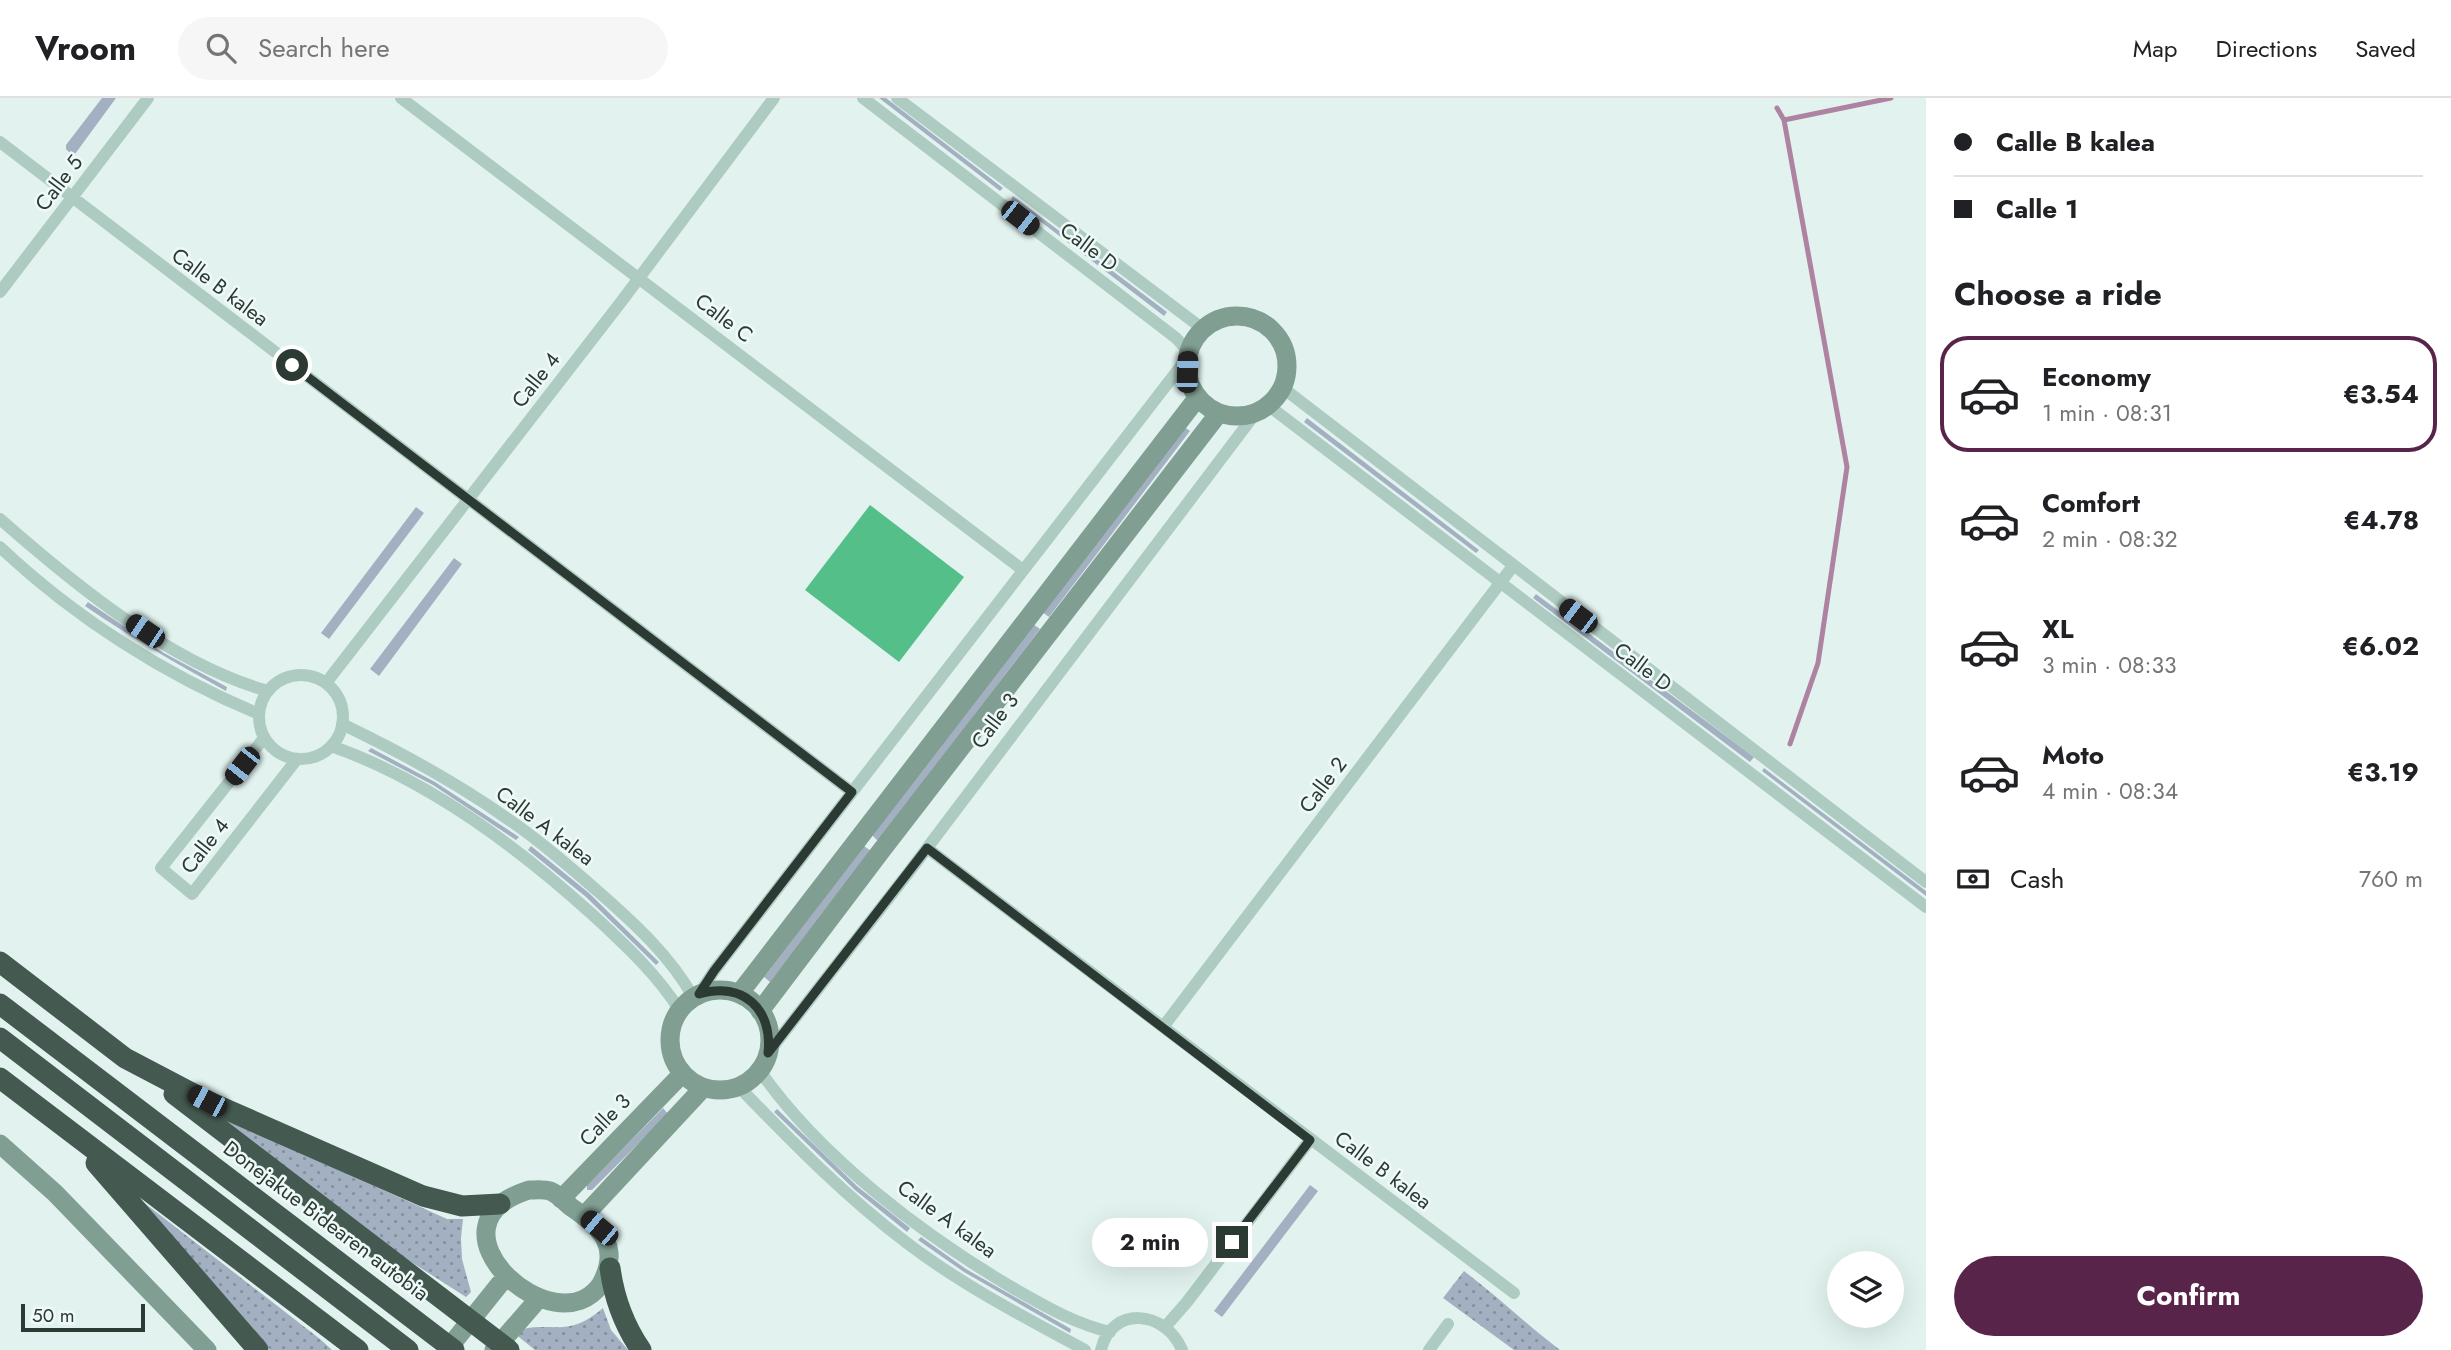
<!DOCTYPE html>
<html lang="en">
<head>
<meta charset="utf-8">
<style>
	:root { --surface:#fff; --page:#f6f6f6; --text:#202124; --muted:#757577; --line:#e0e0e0; --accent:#592449 }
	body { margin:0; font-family:Jost,sans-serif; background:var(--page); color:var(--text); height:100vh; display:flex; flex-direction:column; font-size:26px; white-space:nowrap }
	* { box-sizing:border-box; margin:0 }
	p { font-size:23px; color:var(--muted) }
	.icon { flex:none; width:38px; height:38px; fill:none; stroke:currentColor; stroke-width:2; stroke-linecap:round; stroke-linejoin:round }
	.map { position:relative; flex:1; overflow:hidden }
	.side { display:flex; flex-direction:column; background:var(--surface); width:525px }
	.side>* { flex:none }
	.top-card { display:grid; align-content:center; height:154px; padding:0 28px; background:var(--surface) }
	.fabs { position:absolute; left:1827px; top:1153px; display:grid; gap:14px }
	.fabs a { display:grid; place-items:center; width:77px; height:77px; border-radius:50%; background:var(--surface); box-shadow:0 7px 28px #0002; font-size:35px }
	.scale { position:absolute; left:21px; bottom:18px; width:124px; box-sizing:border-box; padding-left:7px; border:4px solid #2c3a34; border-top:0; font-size:19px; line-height:24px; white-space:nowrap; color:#2c3a34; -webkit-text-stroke:5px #effaf8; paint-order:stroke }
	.end { position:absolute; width:32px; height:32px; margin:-16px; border:9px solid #2c3a34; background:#fff; box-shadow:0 0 0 4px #fff }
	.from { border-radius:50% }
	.bubble { position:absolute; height:49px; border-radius:24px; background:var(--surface); box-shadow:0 7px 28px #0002; font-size:23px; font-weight:700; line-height:49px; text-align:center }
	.car { position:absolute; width:21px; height:42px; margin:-21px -10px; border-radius:9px; box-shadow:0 0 5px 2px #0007; background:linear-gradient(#222 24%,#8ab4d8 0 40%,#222 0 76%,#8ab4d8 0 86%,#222 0) }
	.top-card b { display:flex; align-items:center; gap:24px; height:66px; font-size:26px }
	.top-card b+b { border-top:2px solid var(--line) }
	.top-card i { width:18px; height:18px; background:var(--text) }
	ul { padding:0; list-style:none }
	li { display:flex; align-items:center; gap:21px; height:116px; margin:0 14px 10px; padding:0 14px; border:4px solid transparent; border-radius:28px }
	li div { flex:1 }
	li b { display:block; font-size:26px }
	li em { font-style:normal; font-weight:700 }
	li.selected { border-color:var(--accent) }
	li>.icon { width:63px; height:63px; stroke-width:1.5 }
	h2 { padding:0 28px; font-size:32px; line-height:84px }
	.pay { display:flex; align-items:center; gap:18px; height:77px; padding:0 28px; font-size:26px }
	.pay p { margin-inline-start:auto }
	.button { display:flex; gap:14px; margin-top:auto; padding:14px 28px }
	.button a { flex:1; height:80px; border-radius:42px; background:var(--accent); color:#fff; font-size:28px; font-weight:700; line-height:80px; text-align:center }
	header { display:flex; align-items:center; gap:42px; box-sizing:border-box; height:98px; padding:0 35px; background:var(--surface); border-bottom:2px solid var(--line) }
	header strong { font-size:33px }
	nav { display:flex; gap:38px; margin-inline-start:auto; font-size:24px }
	.search { width:490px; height:63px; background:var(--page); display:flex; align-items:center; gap:18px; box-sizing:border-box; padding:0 24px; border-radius:38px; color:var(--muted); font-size:26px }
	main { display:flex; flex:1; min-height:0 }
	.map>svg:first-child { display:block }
</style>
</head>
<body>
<header>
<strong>Vroom</strong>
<div class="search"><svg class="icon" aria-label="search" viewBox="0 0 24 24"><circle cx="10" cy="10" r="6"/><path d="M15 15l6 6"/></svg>Search here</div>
<nav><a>Map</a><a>Directions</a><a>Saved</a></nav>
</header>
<main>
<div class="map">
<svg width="1926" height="1252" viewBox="0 0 1926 1252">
	<defs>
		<pattern id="grass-dots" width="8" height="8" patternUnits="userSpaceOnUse" patternTransform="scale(1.75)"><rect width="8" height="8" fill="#a3b0c1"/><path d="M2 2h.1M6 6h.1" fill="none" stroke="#85909e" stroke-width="1.8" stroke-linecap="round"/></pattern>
	</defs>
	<rect width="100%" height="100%" fill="#e2f3ef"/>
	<!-- grass -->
	<path fill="url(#grass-dots)" d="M201 1009 447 1121H463L461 1140 462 1161 471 1194 466 1199 358 1130Z
		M138 1100 320 1241 332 1252H270Z
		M1464 1173C1498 1199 1527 1227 1560 1252H1514L1443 1200Z
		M603 1210 611 1232 628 1252H535L514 1235C531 1226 545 1230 563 1229 579 1228 591 1220 603 1210Z"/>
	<!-- garden -->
	<path fill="#a3b0c1" d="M102 0H116L75 56 72 57 66 51V47Z
		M879 0H886L1003 90 1000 93Z
		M1013 98 1167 214 1164 218 1011 101Z
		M1307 320 1479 452 1476 455 1304 324Z
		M1183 328 1190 333 1049 519 1042 514Z
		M416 409 424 415 329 541 321 535Z
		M454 460 462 466 379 578 370 571Z
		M1536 496 1754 659 1750 664 1533 500Z
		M88 504 164 555 227 589 226 593C177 566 130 539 85 508Z
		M1033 526 1040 531 878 743 872 737Z
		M371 650 435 684 519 739 516 742 433 687 368 653Z
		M1764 670 1926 793V798L1762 673Z
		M531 748 589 795 659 864 656 867 586 799 528 752Z
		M864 748 871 753 770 884 764 879Z
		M663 1010 668 1016 592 1092H587V1087Z
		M777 1011 858 1089 910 1130 907 1134 855 1092 774 1014Z
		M1310 1087 1318 1093 1222 1219 1214 1213Z
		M921 1139 966 1171 1071 1231 1070 1235 964 1174 918 1142Z"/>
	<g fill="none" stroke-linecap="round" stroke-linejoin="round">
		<!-- stream -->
		<path stroke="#ae83a2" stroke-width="5" d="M1777 10 1784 22 1847 369 1818 565 1790 646
			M1784 22 1891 0"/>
	</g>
	<!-- building -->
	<path fill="#54bf88" d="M870 407 964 479 899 564 805 492Z"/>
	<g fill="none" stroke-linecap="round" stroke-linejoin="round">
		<!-- street -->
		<path stroke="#aecbc2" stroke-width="12" d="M401 0 1023 472
			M863 0 1176 240 1189 254
			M897 0 1203 231
			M0 44 852 694
			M0 194 148 0
			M1283 290 1926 784
			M1269 308 1926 809
			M0 421C74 486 171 566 268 593
			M0 449C74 519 165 577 259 616
			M259 619a42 42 0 1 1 84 0a42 42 0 1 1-84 0Z
			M326 585 621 204 774 0
			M342 626C398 653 454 683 505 719 539 742 570 769 601 796 635 826 671 859 693 899
			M264 640 161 770 192 796 297 661
			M331 648C429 682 518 749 594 818 625 847 657 876 680 913
			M927 750 1514 1195
			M699 896 714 873 1188 259
			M1163 929 1513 468
			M768 955 909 774 1255 316
			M760 973C820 1059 923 1137 1013 1190 1045 1208 1073 1225 1110 1234
			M739 989C792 1044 846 1099 907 1145 962 1187 1024 1219 1085 1252
			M1166 1228 1187 1204 1310 1042
			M1101 1252C1111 1207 1166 1212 1182 1252
			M1429 1252 1448 1226"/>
		<!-- secondary -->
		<path stroke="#809e92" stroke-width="19" d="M1187 268a50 50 0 1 1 100 0a50 50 0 1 1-100 0Z
			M670 942a50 50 0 1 1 100 0a50 50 0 1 1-100 0Z
			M739 896 1198 299
			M760 913 881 753 1219 315
			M0 1046 55 1095 207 1252
			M529 1092C535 1092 544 1091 550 1093 557 1095 565 1104 571 1109 602 1130 621 1149 601 1186 556 1252 416 1127 529 1092Z
			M561 1101 682 976
			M584 1118 703 990
			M447 1252 503 1182
			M494 1252 534 1206"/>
		<!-- highway -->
		<path stroke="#445a50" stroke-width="21" d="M0 864 125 960 207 1003 423 1098 462 1108 500 1106
			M0 906 454 1252
			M0 940 408 1252
			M0 980 358 1252
			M174 996 509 1252
			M96 1065 258 1252
			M610 1170C614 1200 624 1227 641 1252"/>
	</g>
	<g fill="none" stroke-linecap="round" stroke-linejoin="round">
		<!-- route -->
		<path stroke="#2c3a34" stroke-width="9" d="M292 267 852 694 714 873 699 896C743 883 773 911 768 955L927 750 1310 1042 1232 1144"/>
	</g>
	<g text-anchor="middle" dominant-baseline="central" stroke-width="5" stroke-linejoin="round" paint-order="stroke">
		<!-- street labels -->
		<g font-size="21" fill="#2c3a34" stroke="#effaf8">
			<text transform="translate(59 85) rotate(-53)">Calle 5</text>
			<text transform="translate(1089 149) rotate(37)">Calle D</text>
			<text transform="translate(220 189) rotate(37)">Calle B kalea</text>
			<text transform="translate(724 220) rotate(37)">Calle C</text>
			<text transform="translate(536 282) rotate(-52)">Calle 4</text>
			<text transform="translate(1643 569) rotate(37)">Calle D</text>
			<text transform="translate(995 623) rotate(-53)">Calle 3</text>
			<text transform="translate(1323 687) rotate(-53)">Calle 2</text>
			<text transform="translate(545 728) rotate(37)">Calle A kalea</text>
			<text transform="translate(205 748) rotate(-52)">Calle 4</text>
			<text transform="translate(605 1022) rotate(-46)">Calle 3</text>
			<text transform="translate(1383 1072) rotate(37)">Calle B kalea</text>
			<text transform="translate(947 1121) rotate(36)">Calle A kalea</text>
			<text transform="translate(326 1123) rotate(37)">Donejakue Bidearen autobia</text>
		</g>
	</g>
</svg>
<div class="fabs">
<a><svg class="icon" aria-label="layers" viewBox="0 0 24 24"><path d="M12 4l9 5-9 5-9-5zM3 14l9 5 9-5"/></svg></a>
</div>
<div class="scale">50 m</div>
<i class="end from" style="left:292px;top:267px"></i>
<i class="end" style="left:1232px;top:1144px"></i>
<div class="bubble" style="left:1092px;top:1120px;width:116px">2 min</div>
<i class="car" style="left:1020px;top:120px;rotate:128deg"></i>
<i class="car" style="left:1187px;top:274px;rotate:2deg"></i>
<i class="car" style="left:1578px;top:518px;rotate:307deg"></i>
<i class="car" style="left:145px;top:533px;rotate:304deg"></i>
<i class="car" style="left:242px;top:668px;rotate:218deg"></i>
<i class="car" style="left:207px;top:1003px;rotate:298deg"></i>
<i class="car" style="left:599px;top:1130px;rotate:310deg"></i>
</div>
<section class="side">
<div class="top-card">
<b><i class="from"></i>Calle B kalea</b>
<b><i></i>Calle 1</b>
</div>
<h2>Choose a ride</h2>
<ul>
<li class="selected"><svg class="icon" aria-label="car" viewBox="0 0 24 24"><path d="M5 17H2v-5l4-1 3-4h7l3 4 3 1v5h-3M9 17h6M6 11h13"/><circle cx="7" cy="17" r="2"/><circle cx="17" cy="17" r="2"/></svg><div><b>Economy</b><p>1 min · 08:31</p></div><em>€3.54</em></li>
<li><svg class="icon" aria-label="car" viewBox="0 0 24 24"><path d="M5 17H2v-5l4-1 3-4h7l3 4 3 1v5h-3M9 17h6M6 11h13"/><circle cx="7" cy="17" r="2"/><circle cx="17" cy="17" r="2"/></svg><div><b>Comfort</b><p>2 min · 08:32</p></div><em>€4.78</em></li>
<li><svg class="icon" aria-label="car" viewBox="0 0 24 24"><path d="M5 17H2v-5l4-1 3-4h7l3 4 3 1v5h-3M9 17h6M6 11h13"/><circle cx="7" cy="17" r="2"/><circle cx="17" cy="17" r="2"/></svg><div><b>XL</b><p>3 min · 08:33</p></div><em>€6.02</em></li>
<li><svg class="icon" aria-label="car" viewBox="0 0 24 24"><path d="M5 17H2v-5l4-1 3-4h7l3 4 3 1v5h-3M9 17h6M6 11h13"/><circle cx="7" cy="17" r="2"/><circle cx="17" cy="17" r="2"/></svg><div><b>Moto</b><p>4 min · 08:34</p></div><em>€3.19</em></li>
</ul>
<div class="pay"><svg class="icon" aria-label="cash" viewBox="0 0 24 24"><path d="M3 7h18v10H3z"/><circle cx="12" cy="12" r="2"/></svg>Cash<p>760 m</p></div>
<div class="button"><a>Confirm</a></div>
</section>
</main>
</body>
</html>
